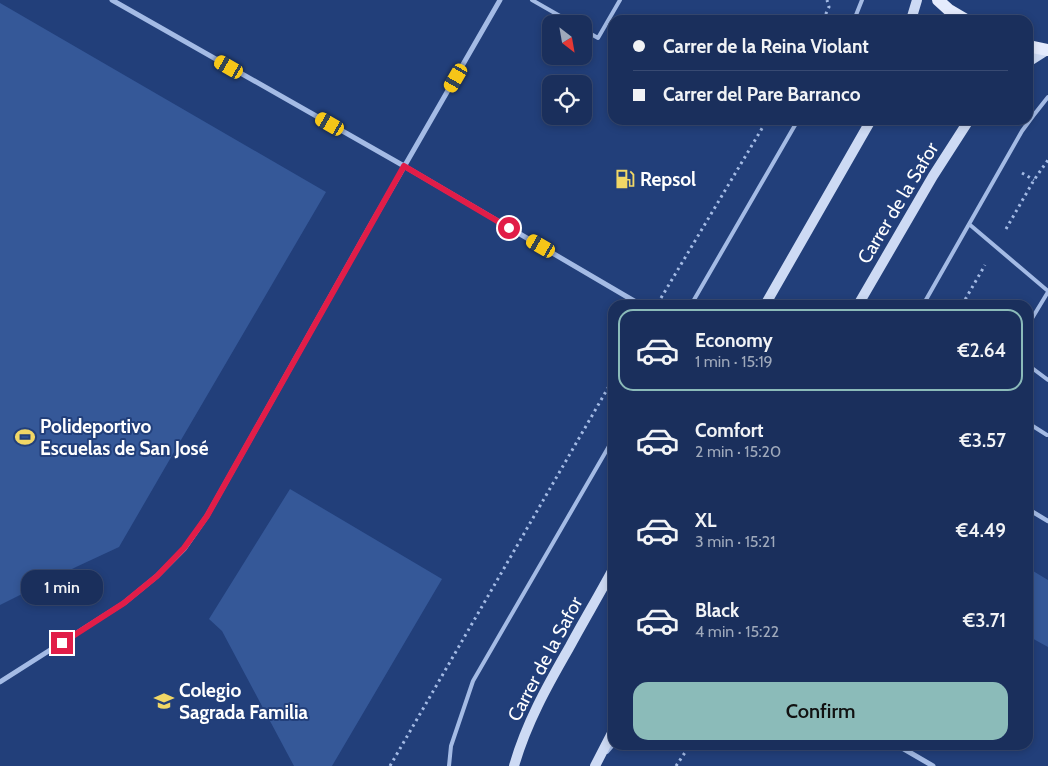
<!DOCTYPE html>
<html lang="en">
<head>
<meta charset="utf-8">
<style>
	:root { --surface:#1a2f5c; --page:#233762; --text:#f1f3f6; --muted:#9fa9bb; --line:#384a72; --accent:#8bbbb9 }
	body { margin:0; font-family:Cabin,sans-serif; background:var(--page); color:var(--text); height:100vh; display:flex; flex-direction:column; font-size:19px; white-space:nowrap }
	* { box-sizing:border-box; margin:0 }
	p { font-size:16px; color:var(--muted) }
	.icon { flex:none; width:28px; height:28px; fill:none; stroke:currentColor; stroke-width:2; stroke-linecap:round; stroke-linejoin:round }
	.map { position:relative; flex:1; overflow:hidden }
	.drawer { position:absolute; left:608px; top:300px; width:425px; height:450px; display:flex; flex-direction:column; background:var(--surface); border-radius:15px; box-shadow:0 2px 8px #0003,0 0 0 1px var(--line) }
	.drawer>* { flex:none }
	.guide { position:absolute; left:608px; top:15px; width:425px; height:110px; border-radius:15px; box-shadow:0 2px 8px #0003,0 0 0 1px var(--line); display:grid; align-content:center; height:110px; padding:0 25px; background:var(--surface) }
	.needle { width:32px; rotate:149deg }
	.controls { position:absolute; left:542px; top:15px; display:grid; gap:10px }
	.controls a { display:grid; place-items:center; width:50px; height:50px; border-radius:10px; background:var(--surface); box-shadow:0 2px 8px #0003,0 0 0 1px var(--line); font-size:25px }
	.end { position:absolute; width:22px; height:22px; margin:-11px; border:6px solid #e11d48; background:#fff; box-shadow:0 0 0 2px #fff }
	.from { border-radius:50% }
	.bubble { position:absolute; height:35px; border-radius:15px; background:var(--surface); box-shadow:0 2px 8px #0003,0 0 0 1px var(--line); font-size:16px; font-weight:600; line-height:35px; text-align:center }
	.car { position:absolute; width:15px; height:30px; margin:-15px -8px; border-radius:6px; box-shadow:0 0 4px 1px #0007; background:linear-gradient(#f5c518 24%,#345 0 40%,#f5c518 0 76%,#345 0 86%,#f5c518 0) }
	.guide b { display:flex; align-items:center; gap:18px; height:48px; font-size:19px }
	.guide b+b { border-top:1px solid var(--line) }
	.guide i { width:12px; height:12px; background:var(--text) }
	ul { padding:9px 0 0; list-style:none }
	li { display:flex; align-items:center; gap:15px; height:82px; margin:0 10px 8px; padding:0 15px; border:2px solid transparent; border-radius:15px }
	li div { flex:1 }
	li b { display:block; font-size:19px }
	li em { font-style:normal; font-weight:600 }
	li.selected { border-color:var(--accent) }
	li>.icon { width:45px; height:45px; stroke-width:1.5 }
	.button { display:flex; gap:10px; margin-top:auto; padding:10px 25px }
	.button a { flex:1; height:58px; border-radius:15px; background:var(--accent); color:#111; font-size:20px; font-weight:600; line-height:58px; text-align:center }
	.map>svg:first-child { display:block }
</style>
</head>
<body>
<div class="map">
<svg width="1048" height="766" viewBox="0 0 1048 766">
	<rect width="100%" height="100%" fill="#223f7a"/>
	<!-- green -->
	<path fill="#355898" d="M0 3 326 192 181 440 119 547 76 567 0 605Z
		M290 489 442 579 332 766H294L222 631 209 619Z
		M1028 568 1048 580V647L1028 636Z"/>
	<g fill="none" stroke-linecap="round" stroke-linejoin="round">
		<!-- path -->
		<path stroke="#a4bbe5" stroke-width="3" stroke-dasharray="2.5 4" stroke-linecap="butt" d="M823 20 829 7 827 0
			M928 120 938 126
			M1022 173 1034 180
			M1006 229 1034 180 1048 160
			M661 298 767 120
			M962 305 985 265
			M390 766 612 381
			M676 766 690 745"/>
		<!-- service -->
		<path stroke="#a4bbe5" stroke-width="4" d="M532 0 574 24
			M854 20 862 0
			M584 30 598 38 620 0
			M969 224 1048 291
			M691 305 798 120
			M923 305 1022 131 1033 116 1048 97
			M1028 325 1048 292
			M1028 365 1048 380
			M1028 423 1047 435
			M607 752 613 745
			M449 766 451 746 473 681 612 441"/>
		<!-- pedestrian -->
		<path stroke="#a4bbe5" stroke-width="4.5" d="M1028 509 1048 521"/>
		<!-- minor -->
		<path stroke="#a4bbe5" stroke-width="5" d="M112 0 404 166 641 305
			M0 682 124 603 157 576 184 549 207 516 370 226 500 0
			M897 745 933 766"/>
		<!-- secondary -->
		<path stroke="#cddaf4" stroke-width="10" d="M911 20 917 0
			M1028 62 1047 50
			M765 305 871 120
			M858 305 933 176 969 120
			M514 766C526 724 547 686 569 648 583 622 598 597 612 571
			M595 766 612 733"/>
		<!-- primary -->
		<path stroke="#e4ebfd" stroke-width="12" d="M938 0 949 10 966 20
			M1028 46 1048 50"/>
	</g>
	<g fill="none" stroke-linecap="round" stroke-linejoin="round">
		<!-- route -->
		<path stroke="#e11d48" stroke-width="6" d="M62 643 124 603 157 576 184 548 207 516 404 166 509 228"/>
	</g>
	<!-- icons -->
	<defs>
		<symbol id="fuel-bare" viewBox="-9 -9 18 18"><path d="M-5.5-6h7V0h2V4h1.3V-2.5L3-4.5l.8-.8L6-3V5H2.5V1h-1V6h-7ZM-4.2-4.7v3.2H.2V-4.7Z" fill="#f1d766" stroke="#223f7a" stroke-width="2.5" paint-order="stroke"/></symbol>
		<symbol id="stadium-bare" viewBox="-9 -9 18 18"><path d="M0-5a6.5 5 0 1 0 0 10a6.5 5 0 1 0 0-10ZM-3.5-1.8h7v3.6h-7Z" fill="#f1d766" stroke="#223f7a" stroke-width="2.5" paint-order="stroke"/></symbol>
		<symbol id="school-bare" viewBox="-9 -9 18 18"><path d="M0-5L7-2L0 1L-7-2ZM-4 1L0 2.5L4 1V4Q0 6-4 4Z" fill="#f1d766" stroke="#223f7a" stroke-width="2.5" paint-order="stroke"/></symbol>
	</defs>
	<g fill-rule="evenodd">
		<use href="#fuel-bare" x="611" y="165" width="28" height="28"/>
		<use href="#stadium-bare" x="11" y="423" width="28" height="28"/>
		<use href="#school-bare" x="150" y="687" width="28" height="28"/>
	</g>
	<g text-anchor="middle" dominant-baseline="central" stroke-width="4" stroke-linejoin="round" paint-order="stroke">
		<!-- poi labels -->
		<g font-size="19" font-weight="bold" fill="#fff" stroke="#223f7a" text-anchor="start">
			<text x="640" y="179">Repsol</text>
			<text x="40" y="426">Polideportivo<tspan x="40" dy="22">Escuelas de San José</tspan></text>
			<text x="179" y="690">Colegio<tspan x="179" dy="22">Sagrada Familia</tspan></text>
		</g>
		<!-- street labels -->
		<g font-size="19" fill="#fff" stroke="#223f7a">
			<text transform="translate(898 203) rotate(-59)">Carrer de la Safor</text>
			<text transform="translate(545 659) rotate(-62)">Carrer de la Safor</text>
		</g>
	</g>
</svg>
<div class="controls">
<a><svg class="needle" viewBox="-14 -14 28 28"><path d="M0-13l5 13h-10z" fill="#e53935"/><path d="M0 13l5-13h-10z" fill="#9fa9bb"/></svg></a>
<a><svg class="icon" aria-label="locate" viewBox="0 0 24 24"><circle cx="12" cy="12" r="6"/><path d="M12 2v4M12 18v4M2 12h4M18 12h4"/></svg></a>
</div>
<i class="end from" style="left:509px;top:228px"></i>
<i class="end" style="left:62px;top:643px"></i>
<div class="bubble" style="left:21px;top:570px;width:82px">1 min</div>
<i class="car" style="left:229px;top:67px;rotate:300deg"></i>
<i class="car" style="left:456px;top:78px;rotate:210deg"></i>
<i class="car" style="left:330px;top:124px;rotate:300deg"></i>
<i class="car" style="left:541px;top:246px;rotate:300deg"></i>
<div class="guide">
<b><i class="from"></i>Carrer de la Reina Violant</b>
<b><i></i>Carrer del Pare Barranco</b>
</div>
<section class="drawer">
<ul>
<li class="selected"><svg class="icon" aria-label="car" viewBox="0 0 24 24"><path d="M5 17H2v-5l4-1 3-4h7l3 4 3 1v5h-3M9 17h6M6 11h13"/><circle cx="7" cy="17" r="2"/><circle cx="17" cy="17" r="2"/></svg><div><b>Economy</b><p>1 min · 15:19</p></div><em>€2.64</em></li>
<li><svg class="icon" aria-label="car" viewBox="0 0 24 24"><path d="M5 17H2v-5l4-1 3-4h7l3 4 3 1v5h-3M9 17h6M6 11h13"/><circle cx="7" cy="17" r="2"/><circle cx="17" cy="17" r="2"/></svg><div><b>Comfort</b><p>2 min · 15:20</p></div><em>€3.57</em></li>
<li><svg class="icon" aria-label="car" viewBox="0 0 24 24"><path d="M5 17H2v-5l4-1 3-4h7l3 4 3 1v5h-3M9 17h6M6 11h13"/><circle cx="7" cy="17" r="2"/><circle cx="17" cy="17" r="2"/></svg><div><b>XL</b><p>3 min · 15:21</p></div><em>€4.49</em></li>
<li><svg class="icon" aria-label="car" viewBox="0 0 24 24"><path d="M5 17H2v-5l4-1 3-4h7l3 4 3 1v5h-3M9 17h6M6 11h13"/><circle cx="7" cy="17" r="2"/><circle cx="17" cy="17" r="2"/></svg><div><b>Black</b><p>4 min · 15:22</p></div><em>€3.71</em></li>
</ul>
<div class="button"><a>Confirm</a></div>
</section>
</div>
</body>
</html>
